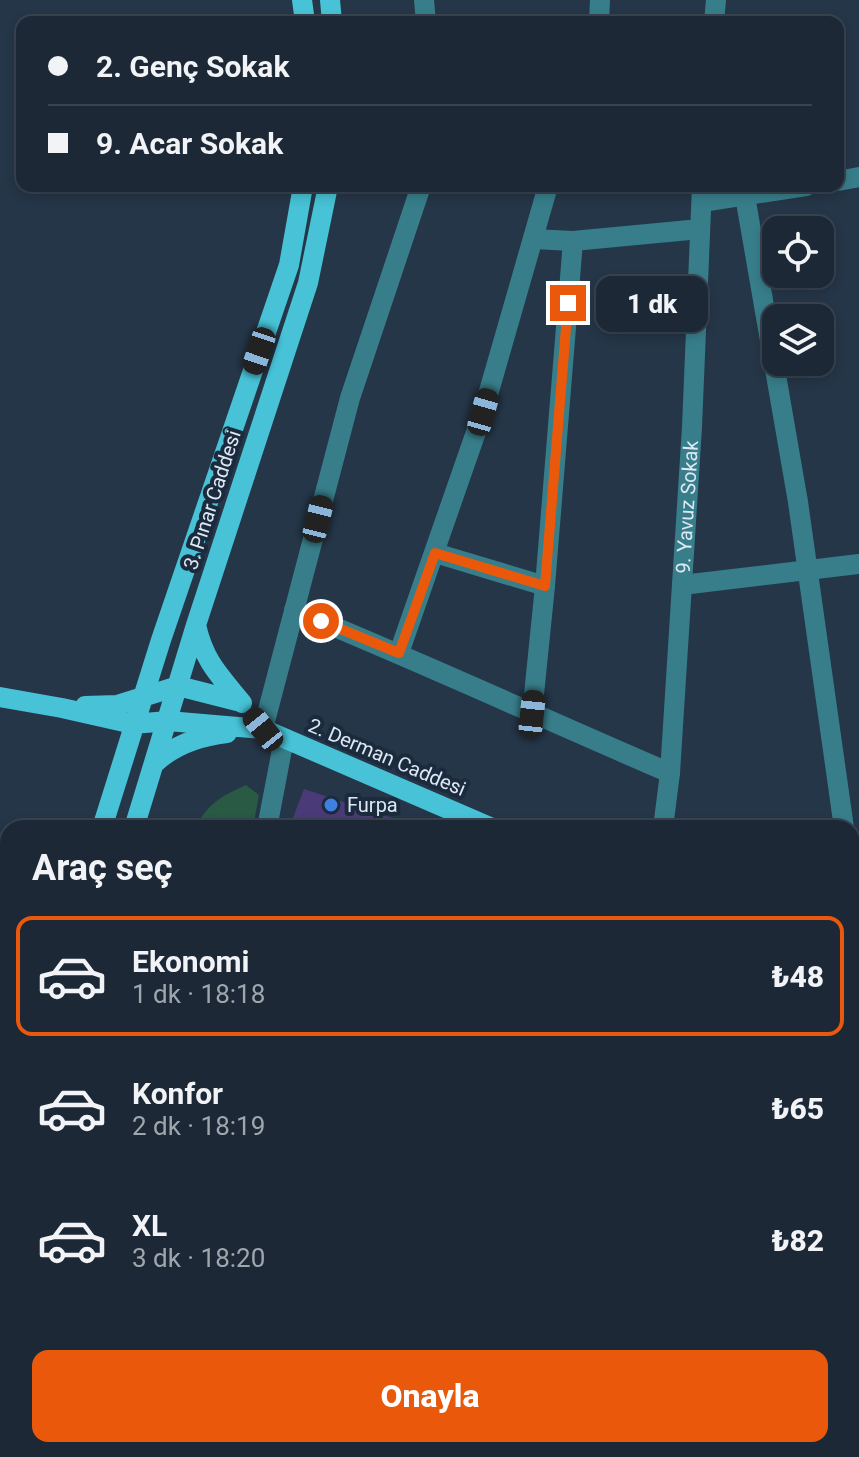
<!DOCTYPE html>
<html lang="tr">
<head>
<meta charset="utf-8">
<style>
	:root { --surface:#1c2836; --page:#25303e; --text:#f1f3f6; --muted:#a0a6ad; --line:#3a4451; --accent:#ea580c }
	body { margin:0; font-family:Roboto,sans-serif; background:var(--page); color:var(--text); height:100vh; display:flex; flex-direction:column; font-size:30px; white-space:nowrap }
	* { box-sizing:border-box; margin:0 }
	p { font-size:26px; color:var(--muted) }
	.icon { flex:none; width:44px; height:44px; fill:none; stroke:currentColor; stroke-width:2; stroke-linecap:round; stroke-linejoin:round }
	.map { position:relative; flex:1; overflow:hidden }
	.details { position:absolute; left:0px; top:820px; width:860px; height:638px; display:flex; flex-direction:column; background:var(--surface); border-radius:24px 24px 0 0; box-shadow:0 4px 12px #0003,0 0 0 2px var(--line) }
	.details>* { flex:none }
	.guide { position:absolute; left:16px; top:16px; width:828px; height:176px; border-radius:16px; box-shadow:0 4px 12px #0003,0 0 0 2px var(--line); display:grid; align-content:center; height:176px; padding:0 32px; background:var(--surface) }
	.fabs { position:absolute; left:762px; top:216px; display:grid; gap:16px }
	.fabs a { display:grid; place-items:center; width:72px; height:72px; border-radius:16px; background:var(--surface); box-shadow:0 4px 12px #0003,0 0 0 2px var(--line); font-size:40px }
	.end { position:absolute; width:36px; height:36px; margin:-18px; border:10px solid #ea580c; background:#fff; box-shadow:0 0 0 4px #fff }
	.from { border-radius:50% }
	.bubble { position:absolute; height:56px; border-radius:16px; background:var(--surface); box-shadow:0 4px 12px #0003,0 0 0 2px var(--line); font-size:26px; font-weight:800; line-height:56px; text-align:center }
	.car { position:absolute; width:24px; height:48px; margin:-24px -12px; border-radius:10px; box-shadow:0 0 6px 2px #0007; background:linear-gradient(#222 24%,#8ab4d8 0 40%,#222 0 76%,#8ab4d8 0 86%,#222 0) }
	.guide b { display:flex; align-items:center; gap:28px; height:76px; font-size:30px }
	.guide b+b { border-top:2px solid var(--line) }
	.guide i { width:20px; height:20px; background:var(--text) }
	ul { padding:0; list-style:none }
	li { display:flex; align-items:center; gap:24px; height:120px; margin:0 16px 12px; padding:0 16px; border:4px solid transparent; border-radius:16px }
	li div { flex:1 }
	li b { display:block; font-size:30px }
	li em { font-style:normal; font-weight:800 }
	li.on { border-color:var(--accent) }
	li>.icon { width:72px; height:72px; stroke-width:1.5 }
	h2 { padding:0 32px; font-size:36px; line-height:96px }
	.button { display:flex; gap:16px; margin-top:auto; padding:16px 32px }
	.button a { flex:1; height:92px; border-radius:16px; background:var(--accent); color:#fff; font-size:32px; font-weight:800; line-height:92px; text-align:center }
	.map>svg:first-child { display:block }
</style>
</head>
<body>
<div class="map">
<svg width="859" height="1457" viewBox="0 0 859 1457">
	<rect width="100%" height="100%" fill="#253648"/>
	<!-- green -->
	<path fill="#285a44" d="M246 785 259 795 253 828H195C208 803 222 796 246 785Z
		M852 872H859V988L852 983Z
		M0 881 8 884V1023L0 1019Z"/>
	<!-- building -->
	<path fill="#4b3a78" d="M304 789 420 827V828H289Z"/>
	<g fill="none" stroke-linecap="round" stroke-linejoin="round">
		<!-- minor -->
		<g stroke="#377e8a" stroke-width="20">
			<path d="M424 0 426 22"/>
			<path d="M599 22 600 0"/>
			<path d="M714 22 716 0"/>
			<path d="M838 181 859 177"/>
			<path d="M745 196 798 502 844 828"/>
			<path d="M702 202 806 186"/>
			<path d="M533 239 573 241 700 229"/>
			<path d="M435 553 545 586"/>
			<path d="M682 585 859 564"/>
			<path d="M294 610C421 662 544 719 670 773"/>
			<path d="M399 653 483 412 548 186"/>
			<path d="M532 714 545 586 573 241"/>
			<path d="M263 729 350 398 421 186"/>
			<path d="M267 828 284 739"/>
			<path id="s1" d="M663 828 670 773 692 427 702 186"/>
			<path d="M852 850H859"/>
			<path d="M0 859 8 861"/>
			<path d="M0 1036 8 1041"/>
			<path d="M852 1380 859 1376"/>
			<path d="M178 1450 189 1457"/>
			<path d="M345 1450 358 1457"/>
			<path d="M390 1457 391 1450"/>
			<path d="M710 1457 723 1450"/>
		</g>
		<!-- major -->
		<path stroke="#47c2d6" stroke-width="20" d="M302 0 305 22
			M330 0 332 22
			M196 625C204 661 219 675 242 703
			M0 697 62 708 133 724 168 721 263 729 492 828
			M85 706 117 705 178 686 241 702
			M155 763C175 744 201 736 227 733
			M102 828 161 640 289 265 303 186
			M134 828 196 625 308 283 328 186
			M852 1017 859 1021
			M0 1147 8 1120
			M0 1240 8 1215"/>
	</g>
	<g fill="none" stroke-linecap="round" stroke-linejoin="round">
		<!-- route -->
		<path stroke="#ea580c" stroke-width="10" d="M321 621 399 653 435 553 545 586 568 303"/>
	</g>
	<!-- markers -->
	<circle fill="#3f7fe0" stroke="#1b2b3d" stroke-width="3" cx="331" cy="805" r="8"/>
	<g text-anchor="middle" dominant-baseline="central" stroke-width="8" stroke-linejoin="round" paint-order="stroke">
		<!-- street labels -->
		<g font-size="20" fill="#dde8f4" stroke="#1b2b3d">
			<text transform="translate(212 500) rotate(-72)">3. Pınar Caddesi</text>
			<text stroke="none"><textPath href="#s1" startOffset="322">9. Yavuz Sokak</textPath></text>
			<text transform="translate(387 757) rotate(23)">2. Derman Caddesi</text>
		</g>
		<!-- poi labels -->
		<g font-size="20" fill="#dde8f4" stroke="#1b2b3d" text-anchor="start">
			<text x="347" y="805">Furpa</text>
		</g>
	</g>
</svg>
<div class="fabs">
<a><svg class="icon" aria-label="locate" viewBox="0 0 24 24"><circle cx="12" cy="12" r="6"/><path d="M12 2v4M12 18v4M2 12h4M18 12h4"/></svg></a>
<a><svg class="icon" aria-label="layers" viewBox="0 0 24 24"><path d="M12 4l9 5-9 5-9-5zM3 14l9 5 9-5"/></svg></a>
</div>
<i class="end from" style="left:321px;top:621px"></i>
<i class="end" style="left:568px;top:303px"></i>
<div class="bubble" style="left:596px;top:276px;width:112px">1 dk</div>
<i class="car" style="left:259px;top:351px;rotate:199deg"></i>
<i class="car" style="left:483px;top:412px;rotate:16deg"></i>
<i class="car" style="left:318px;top:519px;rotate:14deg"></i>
<i class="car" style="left:532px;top:714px;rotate:6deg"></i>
<i class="car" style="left:263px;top:729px;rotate:321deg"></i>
<div class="guide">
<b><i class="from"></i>2. Genç Sokak</b>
<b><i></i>9. Acar Sokak</b>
</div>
<section class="details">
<h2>Araç seç</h2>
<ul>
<li class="on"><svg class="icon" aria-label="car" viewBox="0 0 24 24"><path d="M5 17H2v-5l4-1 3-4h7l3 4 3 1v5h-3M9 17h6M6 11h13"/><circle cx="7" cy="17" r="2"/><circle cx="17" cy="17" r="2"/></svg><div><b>Ekonomi</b><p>1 dk · 18:18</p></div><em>₺48</em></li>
<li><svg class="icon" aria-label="car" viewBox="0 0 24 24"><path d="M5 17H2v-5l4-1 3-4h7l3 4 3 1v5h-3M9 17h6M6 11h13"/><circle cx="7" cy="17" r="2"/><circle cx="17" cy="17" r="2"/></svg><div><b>Konfor</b><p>2 dk · 18:19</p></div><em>₺65</em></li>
<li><svg class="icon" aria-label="car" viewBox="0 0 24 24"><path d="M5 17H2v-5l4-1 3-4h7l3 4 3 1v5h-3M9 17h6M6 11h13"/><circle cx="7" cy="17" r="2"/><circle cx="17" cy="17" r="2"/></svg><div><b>XL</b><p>3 dk · 18:20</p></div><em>₺82</em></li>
</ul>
<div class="button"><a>Onayla</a></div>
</section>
</div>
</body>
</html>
